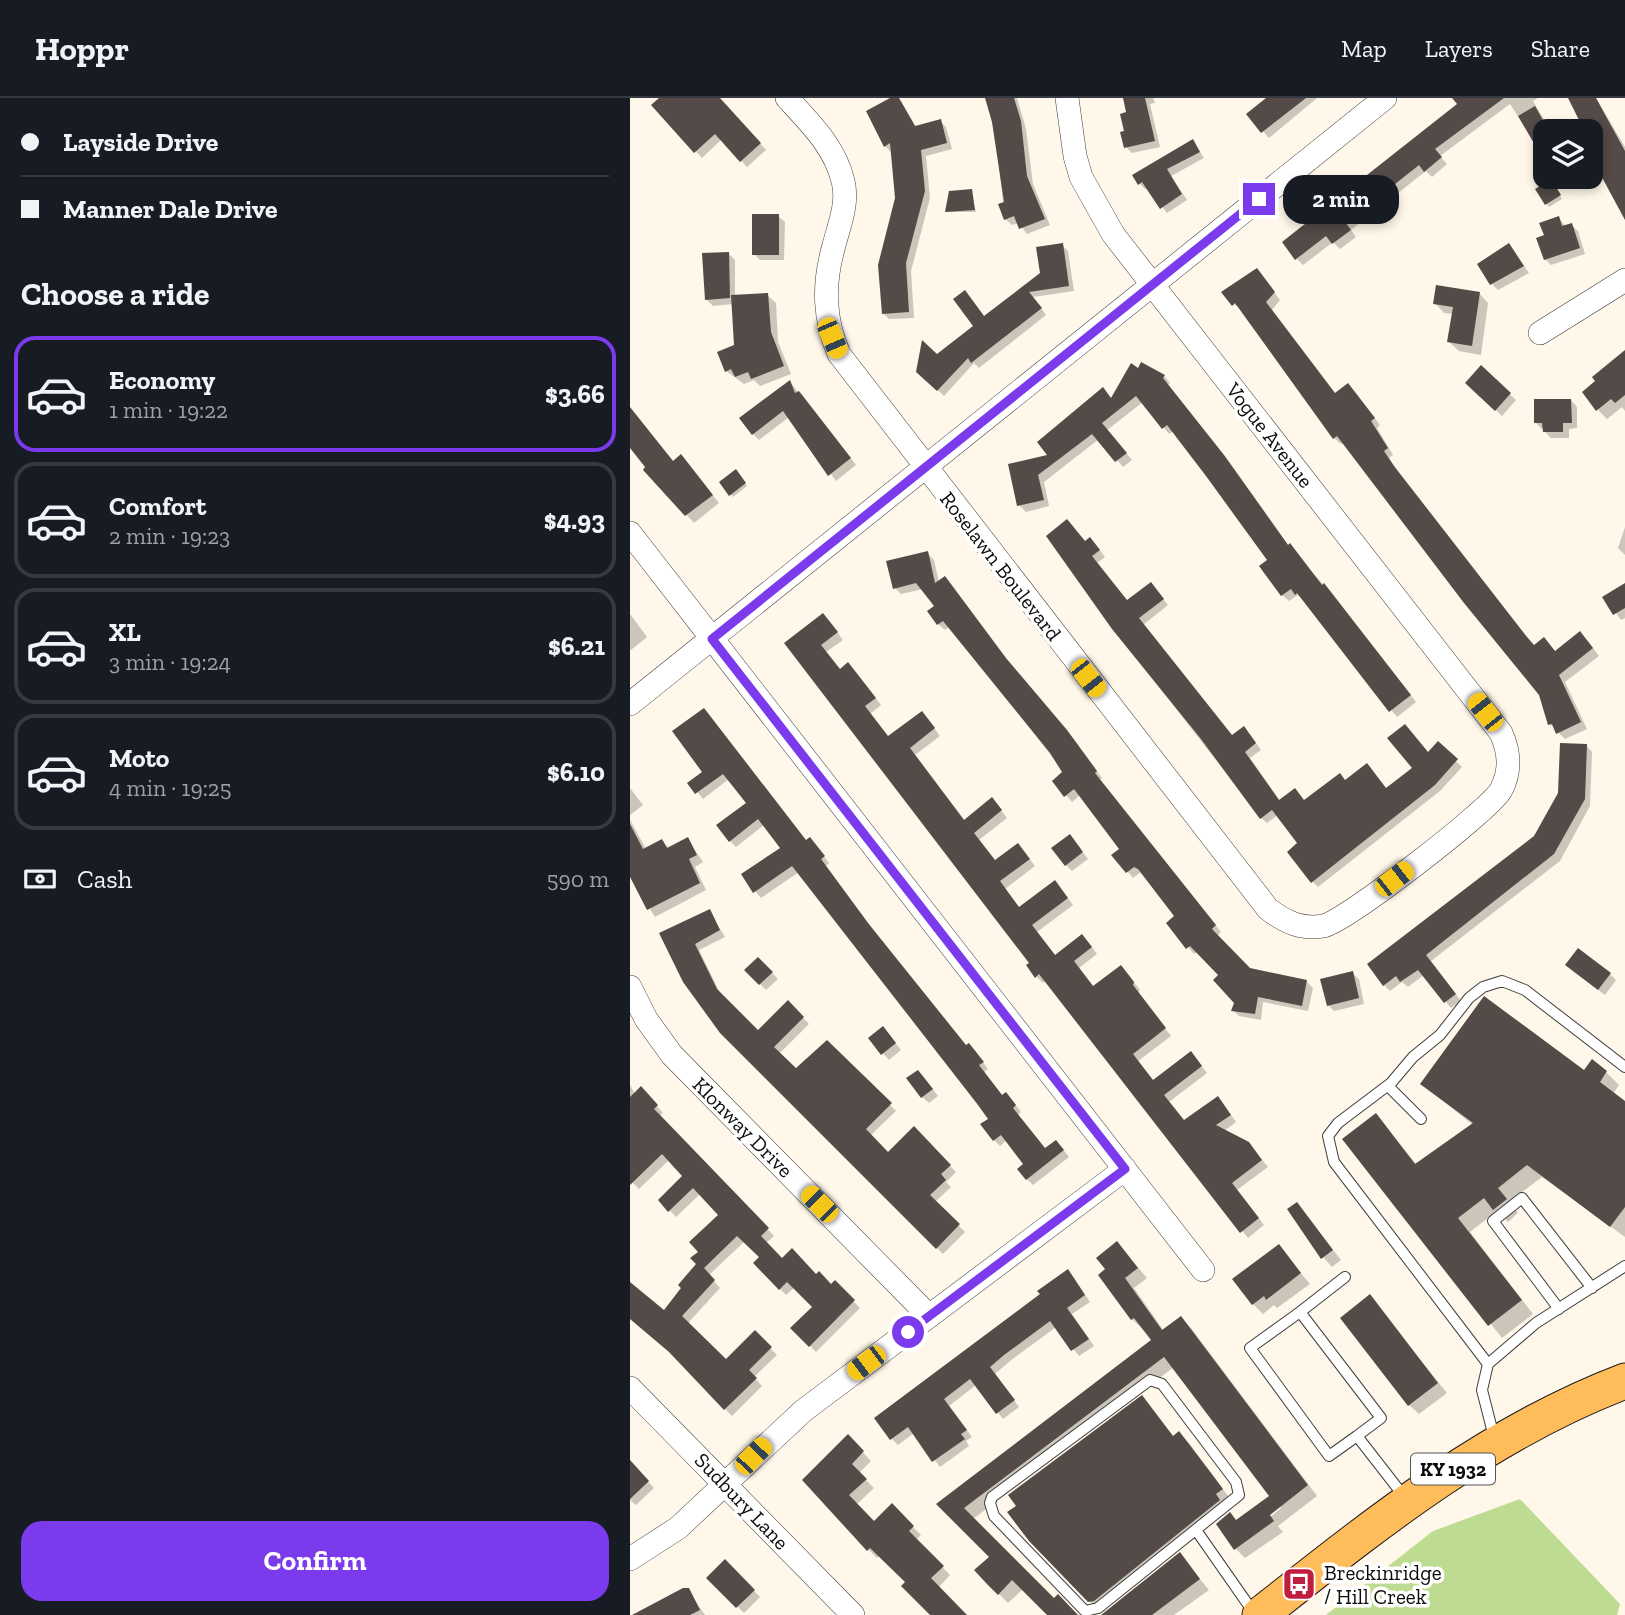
<!DOCTYPE html>
<html lang="en">
<head>
<meta charset="utf-8">
<style>
	:root { --surface:#171b24; --page:#20242c; --text:#f1f3f6; --muted:#9ea1a6; --line:#363941; --accent:#7c3aed }
	body { margin:0; font-family:"Zilla Slab",serif; background:var(--page); color:var(--text); height:100vh; display:flex; flex-direction:column; font-size:26px; white-space:nowrap }
	* { box-sizing:border-box; margin:0 }
	p { font-size:23px; color:var(--muted) }
	.icon { flex:none; width:38px; height:38px; fill:none; stroke:currentColor; stroke-width:2; stroke-linecap:round; stroke-linejoin:round }
	.map { position:relative; flex:1; overflow:hidden }
	.sheet { display:flex; flex-direction:column; background:var(--surface); width:630px }
	.sheet>* { flex:none }
	.top-card { display:grid; align-content:center; height:154px; padding:0 21px; background:var(--surface) }
	.fabs { position:absolute; left:903px; top:21px; display:grid; gap:14px }
	.fabs a { display:grid; place-items:center; width:70px; height:70px; border-radius:14px; background:var(--surface); box-shadow:0 4px 10px #0003; font-size:35px }
	.end { position:absolute; width:32px; height:32px; margin:-16px; border:9px solid #7c3aed; background:#fff; box-shadow:0 0 0 4px #fff }
	.from { border-radius:50% }
	.bubble { position:absolute; height:49px; border-radius:21px; background:var(--surface); box-shadow:0 4px 10px #0003; font-size:23px; font-weight:800; line-height:49px; text-align:center }
	.car { position:absolute; width:21px; height:42px; margin:-21px -10px; border-radius:9px; box-shadow:0 0 5px 2px #0007; background:linear-gradient(#f5c518 24%,#345 0 40%,#f5c518 0 76%,#345 0 86%,#f5c518 0) }
	.top-card b { display:flex; align-items:center; gap:24px; height:66px; font-size:26px }
	.top-card b+b { border-top:2px solid var(--line) }
	.top-card i { width:18px; height:18px; background:var(--text) }
	ul { padding:0; list-style:none }
	li { display:flex; align-items:center; gap:21px; height:116px; margin:0 14px 10px; padding:0 7px; border:4px solid var(--line); border-radius:21px }
	li div { flex:1 }
	li b { display:block; font-size:26px }
	li em { font-style:normal; font-weight:800 }
	li.on { border-color:var(--accent) }
	li>.icon { width:63px; height:63px; stroke-width:1.5 }
	h2 { padding:0 21px; font-size:32px; line-height:84px }
	.pay { display:flex; align-items:center; gap:18px; height:77px; padding:0 21px; font-size:26px }
	.pay p { margin-inline-start:auto }
	.action { display:flex; gap:14px; margin-top:auto; padding:14px 21px }
	.action a { flex:1; height:80px; border-radius:21px; background:var(--accent); color:#fff; font-size:28px; font-weight:800; line-height:80px; text-align:center }
	header { display:flex; align-items:center; gap:42px; box-sizing:border-box; height:98px; padding:0 35px; background:var(--surface); border-bottom:2px solid var(--line) }
	header strong { font-size:33px }
	nav { display:flex; gap:38px; margin-inline-start:auto; font-size:24px }
	main { display:flex; flex:1; min-height:0 }
	.map>svg:first-child { display:block }
</style>
</head>
<body>
<header>
<strong>Hoppr</strong>
<nav><a>Map</a><a>Layers</a><a>Share</a></nav>
</header>
<main>
<section class="sheet">
<div class="top-card">
<b><i class="from"></i>Layside Drive</b>
<b><i></i>Manner Dale Drive</b>
</div>
<h2>Choose a ride</h2>
<ul>
<li class="on"><svg class="icon" aria-label="car" viewBox="0 0 24 24"><path d="M5 17H2v-5l4-1 3-4h7l3 4 3 1v5h-3M9 17h6M6 11h13"/><circle cx="7" cy="17" r="2"/><circle cx="17" cy="17" r="2"/></svg><div><b>Economy</b><p>1 min · 19:22</p></div><em>$3.66</em></li>
<li><svg class="icon" aria-label="car" viewBox="0 0 24 24"><path d="M5 17H2v-5l4-1 3-4h7l3 4 3 1v5h-3M9 17h6M6 11h13"/><circle cx="7" cy="17" r="2"/><circle cx="17" cy="17" r="2"/></svg><div><b>Comfort</b><p>2 min · 19:23</p></div><em>$4.93</em></li>
<li><svg class="icon" aria-label="car" viewBox="0 0 24 24"><path d="M5 17H2v-5l4-1 3-4h7l3 4 3 1v5h-3M9 17h6M6 11h13"/><circle cx="7" cy="17" r="2"/><circle cx="17" cy="17" r="2"/></svg><div><b>XL</b><p>3 min · 19:24</p></div><em>$6.21</em></li>
<li><svg class="icon" aria-label="car" viewBox="0 0 24 24"><path d="M5 17H2v-5l4-1 3-4h7l3 4 3 1v5h-3M9 17h6M6 11h13"/><circle cx="7" cy="17" r="2"/><circle cx="17" cy="17" r="2"/></svg><div><b>Moto</b><p>4 min · 19:25</p></div><em>$6.10</em></li>
</ul>
<div class="pay"><svg class="icon" aria-label="cash" viewBox="0 0 24 24"><path d="M3 7h18v10H3z"/><circle cx="12" cy="12" r="2"/></svg>Cash<p>590 m</p></div>
<div class="action"><a>Confirm</a></div>
</section>
<div class="map">
<svg width="995" height="1517" viewBox="0 0 995 1517">
	<rect width="100%" height="100%" fill="#fff7e9"/>
	<!-- forest -->
	<path fill="#bedc91" d="M890 1401 990 1506 987 1517H696L803 1433Z"/>
	<!-- shadow -->
	<path fill="#0003" fill-rule="evenodd" d="M31 0H89L136 52 117 69 92 41 72 60 23 7Z
		M260 0 271 3 286 29 310 23 316 29 322 51 296 58 300 100 281 173 284 220 259 221 253 215 267 100 261 54 255 48Z
		M357 0H387L396 31 403 86 420 127 397 136 389 125 382 127 375 121 364 24Z
		M494 0H523L525 5 520 6 530 49 502 55 496 49 492 17 498 16Z
		M638 0H687L639 40 618 16Z
		M837 0H908L903 3 921 33H915V60L880 6 810 58 817 66 802 79 796 73 721 132 726 139 710 151 703 144 673 167 667 161Z
		M940 0H966L995 49V116L965 64 961 67V33H956Z
		M563 43 574 60 541 78 557 102 537 115 518 90 515 91 509 85Z
		M927 79H941L932 84Z
		M923 86 932 101 919 109 908 92Z
		M341 93 346 114H317Z
		M148 118 155 124 154 162H130L124 156Z
		M929 120 936 129 941 127 948 133 955 156 921 167 915 161 916 138Z
		M432 147 438 153 444 193 403 199 416 217 349 270 344 265 314 298 288 273 345 229 335 194 355 219 412 176Z
		M879 147 899 175 868 192 861 185Z
		M99 156 105 162V199L137 197 146 205 148 244 161 276 130 288 124 282 114 286 96 273 106 248 103 206 83 208 76 201Z
		M633 179 650 202 642 212 706 297 725 294 750 327 747 330 763 357 759 360 770 377 902 547 925 555 957 542 969 558 935 584 957 631 935 641 920 626 911 596 714 344 711 346 704 340 612 211 603 206Z
		M849 195 858 205 851 257 829 253 819 244 823 216 814 215 805 205Z
		M995 262V313L992 309 977 321 968 312Z
		M851 270 886 302 872 318 837 285Z
		M509 272 534 278 540 285 538 287 600 365 659 448 700 494 786 604 767 619 673 502 668 497 659 503 652 497 639 463 544 333 539 336 513 304 477 332 502 362 493 369 469 341 414 384 419 408 396 414 389 407 420 358 482 302Z
		M160 284 226 367 206 383 159 319 129 342 123 336Z
		M941 302 947 309V330L939 331V340H921L906 325Z
		M0 311 44 364 58 366 89 405 64 425 16 372 18 370 0 347Z
		M106 373 117 388 103 399 91 385Z
		M995 429V457L988 450Z
		M455 444 466 447 475 459 467 465 497 504 526 492 538 507 513 527 602 639 620 636 631 652 620 660 650 703 675 704 715 683 757 692 808 646 832 669 810 693 688 789 682 783 670 745 648 717 637 725 631 720 483 530Z
		M297 455 304 462 309 484 443 640 472 680 470 682 591 834 587 838 620 871 676 883 683 890 678 913 633 904 631 922 609 918 603 912 606 904 591 877 568 853 564 856 538 825 547 818 511 774 503 780 484 757 491 752 450 697 442 704 424 683 435 675 320 528 315 532 308 526 299 514 306 508 293 491 271 496 265 490Z
		M995 490V520L991 522 974 499Z
		M0 516 17 539 1 552 0 551Z
		M200 524 213 542 196 554 211 573H225L251 607 240 616 259 640 298 621 310 638 285 657 335 723 368 708 377 720 349 742 366 764 394 754 405 768 375 791 390 810 431 791 443 807 407 834 426 858 459 845 467 856 449 870 464 889 498 876 510 892 508 895 541 938 508 963 524 984 567 962 577 975 539 1004 554 1024 594 1007 606 1024 594 1033 625 1053 638 1069 607 1092 634 1127 618 1140 416 882 413 885 406 878 401 865 156 546Z
		M45 633 177 744 186 748 199 765 196 768 244 833 336 949 345 953 358 971 354 974 373 998 382 1002 391 1014 388 1017 415 1052 432 1050 439 1059 403 1087 397 1081 396 1066 377 1042 370 1048 364 1042 360 1021 169 774 131 800 125 793 152 750 134 727 106 749 100 743 118 706 99 681 73 701 60 685 74 675Z
		M956 647 962 654 960 708 930 763 801 863 831 903 821 910 794 877 778 889 772 884 760 893 754 887 905 739Z
		M0 690 13 707 0 717Z
		M0 722 16 751 32 743 40 751 57 741 73 764 65 769 76 792 25 819 0 778Z
		M446 745 458 761 442 773 436 767Z
		M79 813 95 839 69 852 92 899 128 934 158 904 179 926 149 956 166 973 210 956 266 1013 240 1038 258 1056 284 1031 326 1074 316 1084 321 1089 305 1104 335 1134 313 1156 91 933 31 836Z
		M128 861 148 881 136 892 116 872Z
		M943 873 980 876 986 882 975 897Z
		M722 875 729 881 734 906 704 913 698 907Z
		M259 937 271 952 259 962 240 941Z
		M976 974 989 987 983 996 995 1005V1139L912 1079 879 1104 888 1115 878 1124 867 1113 840 1134 903 1216 872 1240 715 1041 746 1017 787 1067 843 1027 792 986Z
		M294 980 308 998 299 1005 292 999Z
		M0 987 5 996 17 997 33 1015 29 1018 38 1028 144 1138 136 1145 152 1162 201 1188 205 1184 230 1210 186 1254 163 1230 184 1209 165 1189 156 1197 125 1165 131 1159 115 1143 79 1177 90 1190 58 1225 96 1264 125 1235 147 1257 124 1279 132 1288 102 1318 46 1259 0 1219V1186L34 1214 68 1166 70 1154 91 1117 70 1096 46 1119 30 1102 55 1078 39 1062 9 1091 0 1082Z
		M667 1106 711 1162 702 1169 693 1159Z
		M487 1145 517 1180 504 1190 534 1233 551 1220 561 1230 687 1398 648 1428 653 1434 615 1460 606 1451 607 1424 642 1399 544 1269 343 1421 424 1503 447 1517H419L393 1491 378 1505 357 1484 362 1459 309 1406 524 1242 502 1221 477 1172ZM650 1408 651 1410 634 1424 642 1413Z
		M648 1148 680 1186 647 1210 644 1207 633 1216 623 1206Z
		M444 1180 460 1204 442 1216 464 1248 449 1258 426 1229 380 1263 365 1276 389 1309 373 1321 346 1287 319 1308 342 1339 336 1343 339 1348 310 1369 284 1335 268 1347 262 1341 246 1320Z
		M740 1199 817 1295 789 1316 779 1307Z
		M512 1300 544 1339 549 1335 559 1345 601 1402 594 1406 599 1412 469 1513 400 1442 389 1408Z
		M218 1339 241 1363 229 1375 244 1390 226 1407 244 1425 262 1408 291 1437 286 1442 320 1477 308 1490 334 1517H302L277 1484 250 1457 247 1460 239 1452 174 1382Z
		M0 1365 24 1390 6 1407 0 1402Z
		M550 1457 579 1492 544 1517H475Z
		M95 1464 130 1499 114 1515 79 1480Z
		M58 1492 75 1517H6Z"/>
	<!-- building -->
	<path fill="#544a47" d="M29 0H90L131 45 110 64 85 36 64 55 21 7Z
		M260 0H269L285 28 311 21 317 45 291 52 295 93 276 165 279 214 252 216 248 167 265 100 260 45 254 49 236 13Z
		M355 0H384L391 23 397 78 415 121 389 131 384 118 374 122 368 106 374 104 362 24Z
		M493 0H515L525 43 494 50 490 34 494 33 490 16 496 14Z
		M636 0H676L631 35 616 16Z
		M822 0H874L805 51 812 59 794 74 789 67 716 125 721 132 702 146 696 138 665 162 652 144 827 6Z
		M938 0H966L995 53V122L961 59V26L953 30Z
		M905 8 918 31 915 33V64L888 18Z
		M563 41 570 54 537 71 552 96 530 111 512 84 508 87 502 77Z
		M921 81 931 97 915 107 905 91Z
		M342 91 345 112 315 114 319 93Z
		M122 116H149V157H122Z
		M929 118 932 128 942 125 950 150 914 162 906 140 914 137 909 125Z
		M433 145 439 188 399 194 412 210 341 265 338 260 307 293 286 274 292 242 307 256 343 228 323 201 335 192 354 218 410 175 406 149Z
		M879 145 894 168 860 187 847 166Z
		M99 154 100 200 75 202 72 155Z
		M627 170 645 194 636 204 705 295 718 285 745 320 741 323 758 350 754 353 764 368 897 539 904 547 914 539 925 553 950 533 963 550 929 577 951 624 926 636 922 626 918 627 909 597 834 505 707 338 703 341 605 205 602 208 591 194Z
		M806 187 850 194 842 248 817 244 823 209 803 206Z
		M138 195 141 234 154 268 121 281 118 274 105 279 101 271 95 274 87 254 104 247 101 197Z
		M995 252V297L985 305 981 301 966 313 952 294 965 283 962 279Z
		M511 264 535 277 533 280 594 357 658 447 660 445 692 487 694 485 781 597 759 614 667 495 665 497 661 491 651 498 629 468 637 462 576 378 537 327 532 331 506 298 472 325 497 355 485 364 462 336 408 377 414 402 387 408 378 366 417 357 407 344 473 289 481 300 501 265 508 270Z
		M851 267 881 295 865 313 835 285Z
		M160 282 165 295 169 293 221 360 198 378 153 313 122 337 109 320Z
		M904 301H941L942 325H933V334H913L912 325H904Z
		M0 309 43 363 51 356 83 397 55 418 13 372 15 369 0 350Z
		M106 371 116 385 99 398 89 384Z
		M437 421 455 443 460 439 470 452 462 458 497 502 521 484 534 501 509 520 602 637 614 628 626 645 615 654 649 702 665 690 674 702 710 675 715 682 737 665 756 690 782 670 757 640 775 626 798 654 808 643 828 661 805 687 681 785 657 754 667 745 642 712 630 721 571 641 482 531 416 438Z
		M298 453 305 485 315 478 376 560 437 632 467 673 465 675 586 827 582 831 620 870 677 882 672 908 628 899 625 916 601 913 604 905 583 882 588 877 560 848 556 851 536 825 544 818 508 771 504 769 496 775 481 757 489 751 444 691 434 699 422 683 432 674 420 655 313 523 307 527 297 513 304 508 286 485 263 491 256 463Z
		M995 485V510L983 517 972 499Z
		M193 515 208 534 191 547 210 571 218 564 246 600 235 608 258 638 292 613 305 630 280 650 334 722 362 699 372 712 344 735 365 762 388 745 400 761 370 783 389 809 425 782 438 800 402 827 425 857 452 836 462 849 444 863 463 888 491 867 504 884 503 887 536 930 503 956 523 982 561 953 572 968 534 997 554 1022 588 998 601 1017 586 1027 619 1044 632 1062 602 1085 629 1120 610 1135 409 876 405 880 396 867 399 865 154 545Z
		M74 610 176 742 180 739 195 758 191 761 238 825 336 947 339 945 354 964 349 967 372 997 376 994 386 1007 383 1010 415 1050 426 1042 434 1052 396 1082 387 1071 393 1066 371 1037 363 1043 350 1026 358 1021 348 1007 162 768 123 795 111 776 150 750 128 721 99 744 86 727 116 705 93 676 65 696 57 685 72 674 42 633Z
		M930 645 957 646 955 701 924 756 796 857 826 896 814 905 788 872 770 884 766 878 753 888 737 866 904 738 928 695Z
		M0 726 13 751 32 741 37 750 58 739 67 757 59 761 70 785 17 812 0 779Z
		M440 736 453 754 435 768 421 750Z
		M80 811 90 832 65 846 87 891 128 932 158 902 174 919 144 949 166 970 197 942 262 1005 236 1031 258 1054 284 1028 321 1067 311 1076 316 1082 300 1097 330 1126 306 1151 90 935 53 884 29 835Z
		M948 850 981 875 968 892 935 867Z
		M128 859 143 874 129 887 114 872Z
		M723 873 729 900 697 908 690 881Z
		M854 898 954 972 962 961 977 973 970 984 995 1003V1109L980 1129 897 1067 868 1090 877 1101 863 1112 854 1100 828 1120 892 1202 858 1228 712 1041 746 1015 785 1066 843 1025 790 986Z
		M253 928 266 945 251 957 238 940Z
		M288 972 303 991 291 1000 276 980Z
		M11 988 28 1007 24 1011 32 1019 139 1130 131 1138 152 1160 162 1150 186 1176 189 1173 201 1186 205 1182 225 1202 179 1249 160 1230 182 1209 157 1184 149 1192 123 1165 129 1159 107 1138 74 1170 85 1182 52 1218 96 1261 125 1232 142 1249 119 1272 127 1280 94 1312 39 1254 0 1221V1184L34 1212 51 1190 48 1187 66 1166 60 1160 68 1154 59 1144 88 1117 63 1090 38 1114 28 1102 52 1078 32 1056 0 1087V999Z
		M667 1104 703 1152 691 1161 657 1111Z
		M487 1143 508 1170 495 1180 532 1232 551 1218 678 1387 640 1417 644 1423 604 1452 586 1426 600 1414 606 1422 639 1398 534 1259 334 1410 424 1500 428 1496 448 1517H417L382 1482 368 1497 356 1485 344 1472 359 1459 306 1406 521 1242 504 1220 501 1222 468 1177 475 1171 466 1160Z
		M649 1146 671 1175 636 1202 634 1198 622 1207 602 1181Z
		M438 1171 455 1197 437 1210 459 1241 441 1253 420 1223 374 1257 360 1269 385 1302 366 1316 340 1281 314 1301 337 1332 331 1336 335 1341 302 1364 278 1329 260 1342 244 1320 410 1196 407 1193Z
		M740 1196 808 1285 778 1308 710 1220Z
		M512 1297 543 1338 549 1333 578 1371 593 1391 586 1396 590 1402 464 1503 458 1504 399 1443 377 1414 386 1408 378 1397Z
		M218 1336 234 1353 222 1366 237 1381 219 1397 244 1423 262 1405 284 1428 279 1433 314 1468 301 1480 337 1517H300L271 1488 275 1484 240 1450 237 1453 172 1382Z
		M0 1362 19 1383 0 1401Z
		M550 1454 570 1481 522 1517H471Z
		M95 1461 125 1492 106 1510 76 1480Z
		M53 1490H59L70 1512 60 1517H2Z"/>
	<g fill="none" stroke-linecap="round" stroke-linejoin="round">
		<defs>
			<path id="service" d="M758 988 791 1021
				M929 1211 863 1123 892 1100 962 1190
				M670 1214 715 1179
				M858 1266 704 1064 698 1038 708 1025 761 985 783 959 810 937 839 900 853 889 872 883 895 892 995 969
				M520 1282 532 1286 606 1384 609 1397 468 1510 455 1513 364 1418 360 1405 362 1399Z
				M727 1338 699 1358 620 1250 670 1214 751 1320 727 1338 776 1401
				M865 1343 852 1292 858 1266 906 1225 995 1168
				M566 1432 624 1515"/>
			<path id="minor" d="M157 0C180 25 205 49 213 83 219 106 208 130 203 151 193 188 194 221 209 256L638 811C655 824 672 832 693 828 715 824 859 713 871 692 881 673 880 655 871 635L483 136 451 79 445 58 437 0
				M910 235 995 182
				M0 435 573 1172
				M0 606 755 0
				M0 889 16 921 42 957 299 1218
				M0 1290 223 1517
				M0 1461 48 1430 173 1313 495 1071"/>
			<path id="primary" d="M630 1517C744 1427 858 1335 995 1283"/>
		</defs>
		<!-- service casing -->
		<use href="#service" stroke="#3e3e3e" stroke-width="12"/>
		<!-- minor casing -->
		<use href="#minor" stroke="#3e3e3e" stroke-width="24"/>
		<!-- primary casing -->
		<use href="#primary" stroke="#1c1c1c" stroke-width="37"/>
		<!-- service -->
		<use href="#service" stroke="#fff" stroke-width="10"/>
		<!-- minor -->
		<use href="#minor" stroke="#fff" stroke-width="23"/>
		<!-- primary -->
		<use href="#primary" stroke="#febd5a" stroke-width="35"/>
	</g>
	<g fill="none" stroke-linecap="round" stroke-linejoin="round">
		<!-- route -->
		<path stroke="#7c3aed" stroke-width="9" d="M278 1234 495 1071 82 541 629 101"/>
	</g>
	<!-- icons -->
	<defs>
		<symbol id="bus-square" viewBox="-11 -11 22 22"><rect x="-9" y="-9" width="18" height="18" rx="4" fill="#c01e3f" stroke="#fff"/><path d="M-5-6H5V4H4V6H2V4H-2V6H-4V4H-5ZM-3.5-4V0h7V-4ZM-3.5 1.2v1.5H-2V1.2ZM2 1.2v1.5H3.5V1.2Z" fill="#fff"/></symbol>
	</defs>
	<g fill-rule="evenodd">
		<use href="#bus-square" x="650" y="1467" width="38" height="38"/>
	</g>
	<g text-anchor="middle" dominant-baseline="central" stroke-width="7" stroke-linejoin="round" paint-order="stroke">
		<!-- shield labels -->
		<rect fill="#fff" stroke="#545454" stroke-width="2" x="781" y="1355.5" width="84" height="31" rx="5"/>
		<g font-size="19" font-weight="bold" fill="#0b0b0b">
			<text x="823" y="1371">KY 1932</text>
		</g>
		<!-- street labels -->
		<g font-size="21" fill="#0b0b0b" stroke="#fff">
			<text transform="translate(640 337) rotate(52)">Vogue Avenue</text>
			<text transform="translate(371 468) rotate(52)">Roselawn Boulevard</text>
			<text transform="translate(113 1029) rotate(45)">Klonway Drive</text>
			<text transform="translate(112 1403) rotate(46)">Sudbury Lane</text>
		</g>
		<!-- poi labels -->
		<g font-size="21" fill="#0b0b0b" stroke="#fff" text-anchor="start">
			<text x="694" y="1474">Breckinridge<tspan x="694" dy="24">/ Hill Creek</tspan></text>
		</g>
	</g>
</svg>
<div class="fabs">
<a><svg class="icon" aria-label="layers" viewBox="0 0 24 24"><path d="M12 4l9 5-9 5-9-5zM3 14l9 5 9-5"/></svg></a>
</div>
<i class="end from" style="left:278px;top:1234px"></i>
<i class="end" style="left:629px;top:101px"></i>
<div class="bubble" style="left:653px;top:77px;width:116px">2 min</div>
<i class="car" style="left:202px;top:240px;rotate:157deg"></i>
<i class="car" style="left:458px;top:580px;rotate:142deg"></i>
<i class="car" style="left:855px;top:614px;rotate:322deg"></i>
<i class="car" style="left:764px;top:781px;rotate:52deg"></i>
<i class="car" style="left:189px;top:1106px;rotate:315deg"></i>
<i class="car" style="left:236px;top:1265px;rotate:233deg"></i>
<i class="car" style="left:123px;top:1358px;rotate:44deg"></i>
</div>
</main>
</body>
</html>
